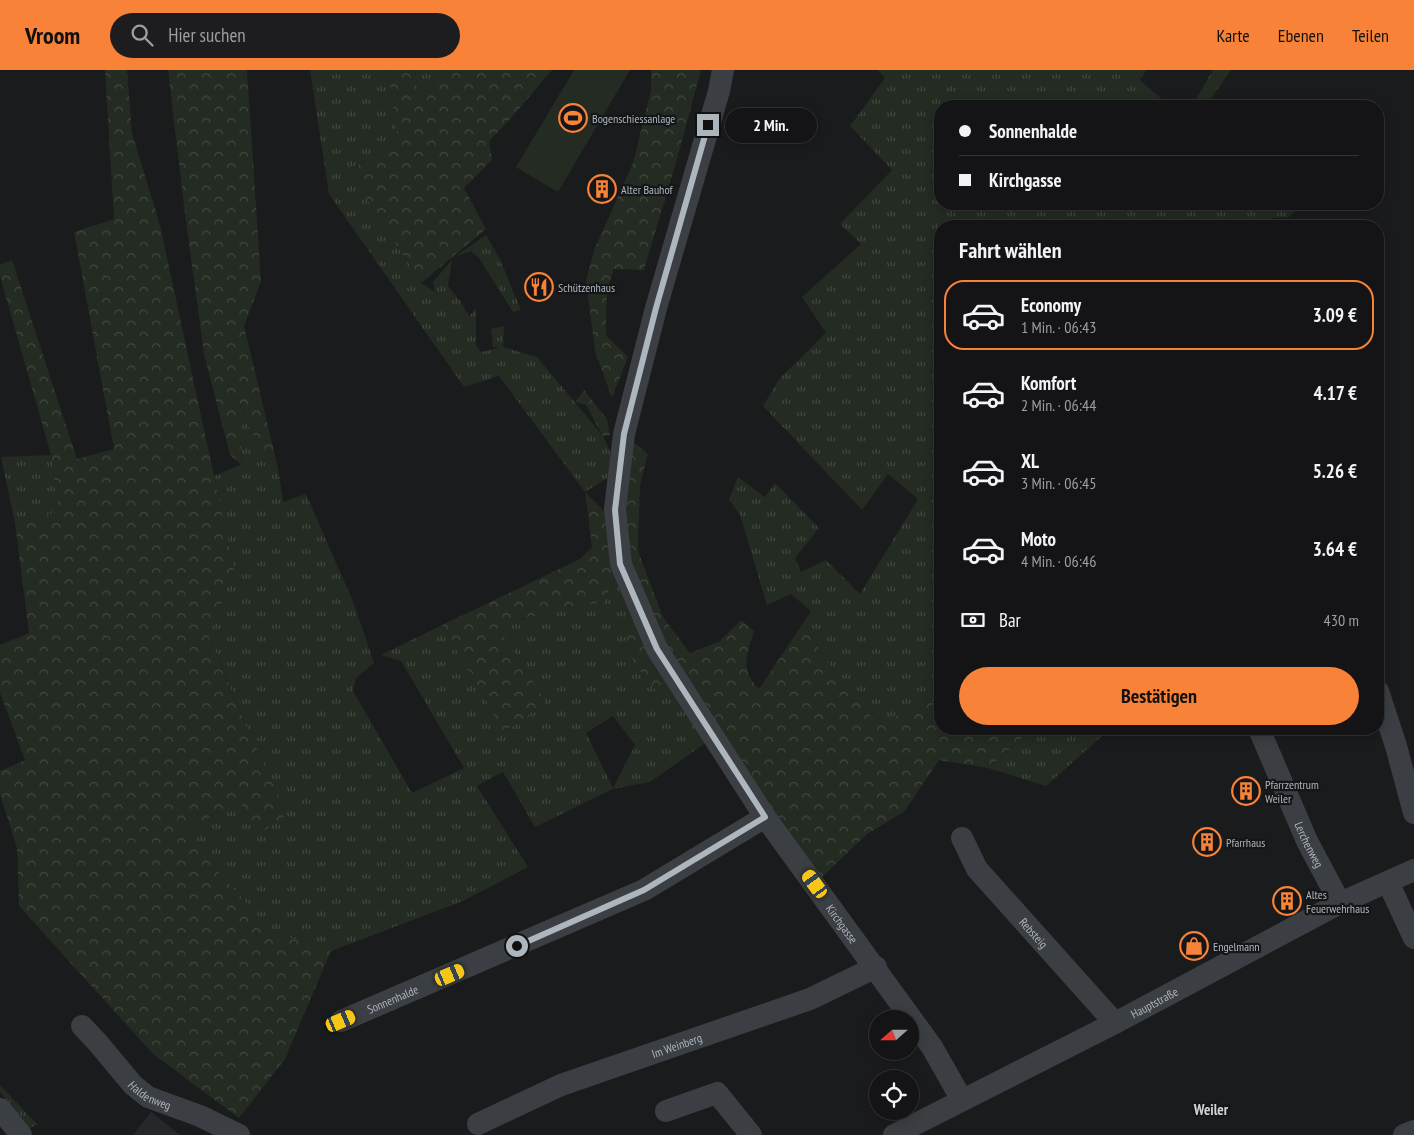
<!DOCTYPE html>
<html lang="de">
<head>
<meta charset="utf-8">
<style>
	:root { --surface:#141416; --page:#1d1d1f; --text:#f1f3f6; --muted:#9d9ea1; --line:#333335; --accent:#f88238 }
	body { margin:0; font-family:"PT Sans Narrow",sans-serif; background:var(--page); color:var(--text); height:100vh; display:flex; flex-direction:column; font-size:19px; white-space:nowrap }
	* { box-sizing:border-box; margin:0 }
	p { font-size:16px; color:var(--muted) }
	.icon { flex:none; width:28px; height:28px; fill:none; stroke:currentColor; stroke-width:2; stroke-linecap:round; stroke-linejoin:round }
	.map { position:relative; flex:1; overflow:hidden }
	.sheet { position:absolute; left:934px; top:150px; width:450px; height:515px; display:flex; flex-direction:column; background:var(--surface); border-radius:20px; box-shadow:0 2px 12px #0003,0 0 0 1px var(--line) }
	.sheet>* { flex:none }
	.guide { position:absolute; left:934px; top:30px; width:450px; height:110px; border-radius:20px; box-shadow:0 2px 12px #0003,0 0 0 1px var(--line); display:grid; align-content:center; height:110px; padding:0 25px; background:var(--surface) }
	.needle { width:32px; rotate:249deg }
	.buttons { position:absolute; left:869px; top:940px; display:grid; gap:10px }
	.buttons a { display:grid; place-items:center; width:50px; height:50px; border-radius:50%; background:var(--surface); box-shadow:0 2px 12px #0003,0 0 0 1px var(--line); font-size:25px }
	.end { position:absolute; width:22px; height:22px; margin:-11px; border:6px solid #adb6bd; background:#111; box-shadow:0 0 0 2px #111 }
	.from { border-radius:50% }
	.bubble { position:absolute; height:35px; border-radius:18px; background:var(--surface); box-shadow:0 2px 12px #0003,0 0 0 1px var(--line); font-size:16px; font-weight:600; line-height:35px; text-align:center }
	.car { position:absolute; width:15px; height:30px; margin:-15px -8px; border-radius:6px; box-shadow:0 0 4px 1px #0007; background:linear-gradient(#f5c518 24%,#345 0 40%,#f5c518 0 76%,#345 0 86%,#f5c518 0) }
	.guide b { display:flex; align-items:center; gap:18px; height:48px; font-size:19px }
	.guide b+b { border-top:1px solid var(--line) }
	.guide i { width:12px; height:12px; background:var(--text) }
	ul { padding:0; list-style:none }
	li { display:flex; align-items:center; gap:15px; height:70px; margin:0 10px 8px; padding:0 15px; border:2px solid transparent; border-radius:20px }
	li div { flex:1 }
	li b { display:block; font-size:19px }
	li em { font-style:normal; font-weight:600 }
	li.active { border-color:var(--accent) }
	li>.icon { width:45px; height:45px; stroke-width:1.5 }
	h2 { padding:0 25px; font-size:22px; line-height:60px }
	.pay { display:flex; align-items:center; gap:12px; height:55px; padding:0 25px; font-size:19px }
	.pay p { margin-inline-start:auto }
	.action { display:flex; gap:10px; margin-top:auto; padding:10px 25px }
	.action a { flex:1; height:58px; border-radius:30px; background:var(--accent); color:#111; font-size:20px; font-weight:600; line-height:58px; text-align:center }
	header { display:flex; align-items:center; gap:30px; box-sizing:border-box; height:70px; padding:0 25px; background:var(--accent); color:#111 }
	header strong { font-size:24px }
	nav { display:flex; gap:28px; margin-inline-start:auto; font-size:18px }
	.search { width:350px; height:45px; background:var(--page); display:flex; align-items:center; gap:12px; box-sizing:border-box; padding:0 18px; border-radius:28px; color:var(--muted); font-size:19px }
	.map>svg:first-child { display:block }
</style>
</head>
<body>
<header>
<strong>Vroom</strong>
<div class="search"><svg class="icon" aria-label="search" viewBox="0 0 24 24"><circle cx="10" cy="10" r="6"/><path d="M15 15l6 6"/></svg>Hier suchen</div>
<nav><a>Karte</a><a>Ebenen</a><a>Teilen</a></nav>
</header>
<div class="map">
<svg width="1414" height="1065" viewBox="0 0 1414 1065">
	<defs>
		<pattern id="grass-tufts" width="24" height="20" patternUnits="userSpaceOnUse" patternTransform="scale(1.25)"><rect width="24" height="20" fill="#232b22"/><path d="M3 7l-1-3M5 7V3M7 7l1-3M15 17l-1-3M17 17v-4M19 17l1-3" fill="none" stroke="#404840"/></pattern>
		<pattern id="forest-crowns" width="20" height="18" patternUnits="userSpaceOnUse" patternTransform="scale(1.25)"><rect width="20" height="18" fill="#232b22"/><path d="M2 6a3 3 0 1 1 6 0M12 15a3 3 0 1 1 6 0" fill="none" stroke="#404840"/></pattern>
	</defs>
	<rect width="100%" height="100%" fill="#1a1b1d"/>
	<!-- built -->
	<path fill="#26272a" d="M151 1042 180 1065H133Z"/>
	<!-- grass -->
	<path fill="url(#grass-tufts)" fill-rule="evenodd" d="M310 0H388L398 70 349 101 421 213 435 222 433 212 452 190 448 216 461 232 469 247 476 238V275L481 282 499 278 493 277 491 259 504 256 503 277 537 287 603 366 619 401 585 422 499 306 464 317 329 124Z
		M415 0H441L428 22 417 18Z
		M878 0H1146L1140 10 1165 32 1161 36H940V134H1302L1289 147 1273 148 1265 156H940V625L936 630 877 655 824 587 803 553 811 541 791 524 767 535 740 445 729 429 738 407 765 427 775 413 819 458 795 488 801 502 826 490 860 524 918 429 888 404 862 440 763 336 780 308 826 263 802 227 861 174 840 154 892 100 850 56 885 8Z
		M1213 0H1231L1207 34 1202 36H1192Z
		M486 165 499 187 521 240 513 242 479 188 471 181 456 186Z
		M237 329 266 395 278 398 283 432 306 424 354 534 374 593 356 608 353 621 412 723 464 698 401 591 381 585 442 555 505 662 545 632 498 558 552 538 604 533 621 494 657 622 682 617 714 667 650 712 613 719 535 757 503 702 477 716 528 797 463 831 331 881 273 862 181 762 239 731 245 653 209 565 234 499 214 406 242 394ZM613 646 635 675 613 718 586 663Z
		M51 385 59 442 15 453 1 387Z
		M1029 659H1110L1046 716 988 698 1031 661Z
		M0 1015 37 1054 29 1059 0 1022Z"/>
	<!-- forest -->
	<path fill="url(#forest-crowns)" d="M105 0H127L132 63 160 155 234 499 209 566 245 653 287 744 258 765 239 731 182 762 273 862 331 881 285 989 239 1048 153 984 19 836 17 778 0 724V701L25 690 0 623V575L29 563 15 453 59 442 51 385 0 206V195L12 190 77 389 114 379 74 162 114 149Z
		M168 0H247L261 211 244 256 278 398 266 396 238 330 242 395 230 385 204 284 185 144Z
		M388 0H415L417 18 428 22 441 0H552L513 46 489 71 492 90 464 118 486 159 421 213 349 101 398 70Z
		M651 0H701L677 89 644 200 614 199 607 220 606 265 628 287 612 328 595 281 586 210 595 178 633 93 651 20Z
		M584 320 607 349 610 365 603 366 586 335 575 332Z
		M624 364 648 384 640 415 638 481 663 547 690 583 719 572 741 550 754 561C747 586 739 598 759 619L803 553 824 587 877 654 936 630 940 625V659H1029L1031 661 988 698 939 690 904 742 867 764 815 814 682 617 657 622 634 593 625 565 641 543 620 495 604 533 552 538 498 558 546 632 504 662 442 555 580 489 592 477 585 422 607 444Z"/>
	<!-- garden -->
	<path fill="#232b22" d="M574 0H630L558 122 516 97Z"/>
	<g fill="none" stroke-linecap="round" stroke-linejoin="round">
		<!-- minor -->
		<g stroke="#3b3e42" stroke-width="22">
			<path id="s1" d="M723 0 719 21 656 238 624 364 615 439 621 494 657 579 765 747 932 977 962 1030"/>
			<path d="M1378 621 1396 676 1414 743"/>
			<path id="s2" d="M1259 659 1307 771 1340 833"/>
			<path id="s3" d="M962 768 977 799 1115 953"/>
			<path d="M1388 812 1414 868"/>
			<path id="s4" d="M341 951 644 820 765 747"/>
			<path id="s5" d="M82 956 98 973 133 1015 148 1027 200 1046 239 1065"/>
			<path d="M0 1039 21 1065"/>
			<path d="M666 1041 717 1023 751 1065"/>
			<path id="s6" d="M478 1054 561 1015 810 929 876 897"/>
			<path id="s7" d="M894 1065 1115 953 1340 833 1414 800"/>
			<path d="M1404 1065 1414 1061"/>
		</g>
	</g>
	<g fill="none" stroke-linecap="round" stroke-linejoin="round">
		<!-- route -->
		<path stroke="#adb6bd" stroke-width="6" d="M517 876 644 820 765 747 657 579 620 494 615 440 624 364 656 238 708 55"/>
	</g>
	<!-- icons -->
	<defs>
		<symbol id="stadium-ring" viewBox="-11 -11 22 22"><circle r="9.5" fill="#151618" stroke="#f88238" stroke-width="1.5"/><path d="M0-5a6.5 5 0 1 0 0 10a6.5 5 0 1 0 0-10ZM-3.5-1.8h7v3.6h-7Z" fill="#f88238"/></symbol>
		<symbol id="building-ring" viewBox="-11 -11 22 22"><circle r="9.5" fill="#151618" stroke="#f88238" stroke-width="1.5"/><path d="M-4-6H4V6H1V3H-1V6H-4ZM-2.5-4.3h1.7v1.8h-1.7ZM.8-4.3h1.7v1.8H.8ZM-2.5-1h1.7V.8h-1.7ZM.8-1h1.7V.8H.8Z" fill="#f88238"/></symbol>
		<symbol id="restaurant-ring" viewBox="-11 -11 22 22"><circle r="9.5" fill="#151618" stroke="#f88238" stroke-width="1.5"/><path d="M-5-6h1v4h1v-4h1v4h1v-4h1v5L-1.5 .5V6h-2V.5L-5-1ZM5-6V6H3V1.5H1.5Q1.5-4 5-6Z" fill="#f88238"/></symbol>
		<symbol id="shop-ring" viewBox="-11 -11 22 22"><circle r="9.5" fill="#151618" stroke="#f88238" stroke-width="1.5"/><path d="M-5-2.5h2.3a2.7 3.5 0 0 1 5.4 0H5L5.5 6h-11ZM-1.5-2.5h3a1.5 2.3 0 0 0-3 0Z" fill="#f88238"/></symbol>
	</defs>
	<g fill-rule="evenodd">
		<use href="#stadium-ring" x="557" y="32" width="32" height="32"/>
		<use href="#building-ring" x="586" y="103" width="32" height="32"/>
		<use href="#restaurant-ring" x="523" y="201" width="32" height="32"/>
		<use href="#building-ring" x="1230" y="705" width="32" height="32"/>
		<use href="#building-ring" x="1191" y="756" width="32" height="32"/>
		<use href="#building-ring" x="1271" y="815" width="32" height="32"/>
		<use href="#shop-ring" x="1178" y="860" width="32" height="32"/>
	</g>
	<g text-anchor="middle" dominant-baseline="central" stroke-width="4.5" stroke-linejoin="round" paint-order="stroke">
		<!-- poi labels -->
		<g font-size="12" fill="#adb6bd" stroke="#151618" text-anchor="start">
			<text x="592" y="48">Bogenschiessanlage</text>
			<text x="621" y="119">Alter Bauhof</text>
			<text x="558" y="217">Schützenhaus</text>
			<text x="1265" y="714">Pfarrzentrum<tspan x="1265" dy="14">Weiler</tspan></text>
			<text x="1226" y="772">Pfarrhaus</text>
			<text x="1306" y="824">Altes<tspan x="1306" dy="14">Feuerwehrhaus</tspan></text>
			<text x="1213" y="876">Engelmann</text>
		</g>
		<!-- street labels -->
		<g font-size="12" fill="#adb6bd" stroke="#151618">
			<text stroke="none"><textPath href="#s2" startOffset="126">Lerchenweg</textPath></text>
			<text stroke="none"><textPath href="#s1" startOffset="932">Kirchgasse</textPath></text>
			<text stroke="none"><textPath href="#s3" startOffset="120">Rebsteig</textPath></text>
			<text stroke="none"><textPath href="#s4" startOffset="56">Sonnenhalde</textPath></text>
			<text stroke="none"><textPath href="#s7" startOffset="292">Hauptstraße</textPath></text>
			<text stroke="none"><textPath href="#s6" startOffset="214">Im Weinberg</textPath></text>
			<text stroke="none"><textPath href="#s5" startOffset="98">Haldenweg</textPath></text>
		</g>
		<!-- quarter labels -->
		<g font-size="15" font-weight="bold" fill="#ced4d8" stroke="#151618">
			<text x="1211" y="1039">Weiler</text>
		</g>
	</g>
</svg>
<div class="buttons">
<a><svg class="needle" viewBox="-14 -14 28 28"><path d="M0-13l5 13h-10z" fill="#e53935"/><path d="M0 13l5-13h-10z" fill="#9d9ea1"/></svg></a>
<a><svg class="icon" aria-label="locate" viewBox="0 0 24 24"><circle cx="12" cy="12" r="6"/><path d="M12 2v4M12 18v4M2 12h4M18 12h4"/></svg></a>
</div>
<i class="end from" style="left:517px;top:876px"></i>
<i class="end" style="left:708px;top:55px"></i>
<div class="bubble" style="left:725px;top:38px;width:92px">2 Min.</div>
<i class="car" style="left:815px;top:814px;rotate:324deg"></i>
<i class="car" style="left:450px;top:905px;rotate:67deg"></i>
<i class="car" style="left:341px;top:951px;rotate:67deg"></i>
<div class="guide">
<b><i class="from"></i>Sonnenhalde</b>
<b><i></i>Kirchgasse</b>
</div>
<section class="sheet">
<h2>Fahrt wählen</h2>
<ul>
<li class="active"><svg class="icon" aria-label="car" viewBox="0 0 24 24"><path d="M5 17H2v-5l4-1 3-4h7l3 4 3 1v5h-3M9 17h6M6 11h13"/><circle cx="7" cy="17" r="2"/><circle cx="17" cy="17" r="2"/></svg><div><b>Economy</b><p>1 Min. · 06:43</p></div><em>3.09 €</em></li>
<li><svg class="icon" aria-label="car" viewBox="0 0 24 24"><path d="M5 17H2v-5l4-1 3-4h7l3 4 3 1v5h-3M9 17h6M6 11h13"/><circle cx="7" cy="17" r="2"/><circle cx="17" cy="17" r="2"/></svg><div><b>Komfort</b><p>2 Min. · 06:44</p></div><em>4.17 €</em></li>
<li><svg class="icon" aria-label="car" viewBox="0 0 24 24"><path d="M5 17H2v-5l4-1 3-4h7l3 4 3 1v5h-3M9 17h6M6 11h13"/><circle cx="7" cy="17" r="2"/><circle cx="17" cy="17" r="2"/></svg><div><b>XL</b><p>3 Min. · 06:45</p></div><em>5.26 €</em></li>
<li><svg class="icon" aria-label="car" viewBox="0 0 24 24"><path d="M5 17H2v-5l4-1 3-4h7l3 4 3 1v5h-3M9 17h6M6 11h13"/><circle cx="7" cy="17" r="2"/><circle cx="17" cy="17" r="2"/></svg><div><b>Moto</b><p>4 Min. · 06:46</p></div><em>3.64 €</em></li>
</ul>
<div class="pay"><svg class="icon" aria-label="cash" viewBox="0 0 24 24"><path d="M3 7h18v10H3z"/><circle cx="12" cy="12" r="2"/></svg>Bar<p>430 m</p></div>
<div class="action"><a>Bestätigen</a></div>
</section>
</div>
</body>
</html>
